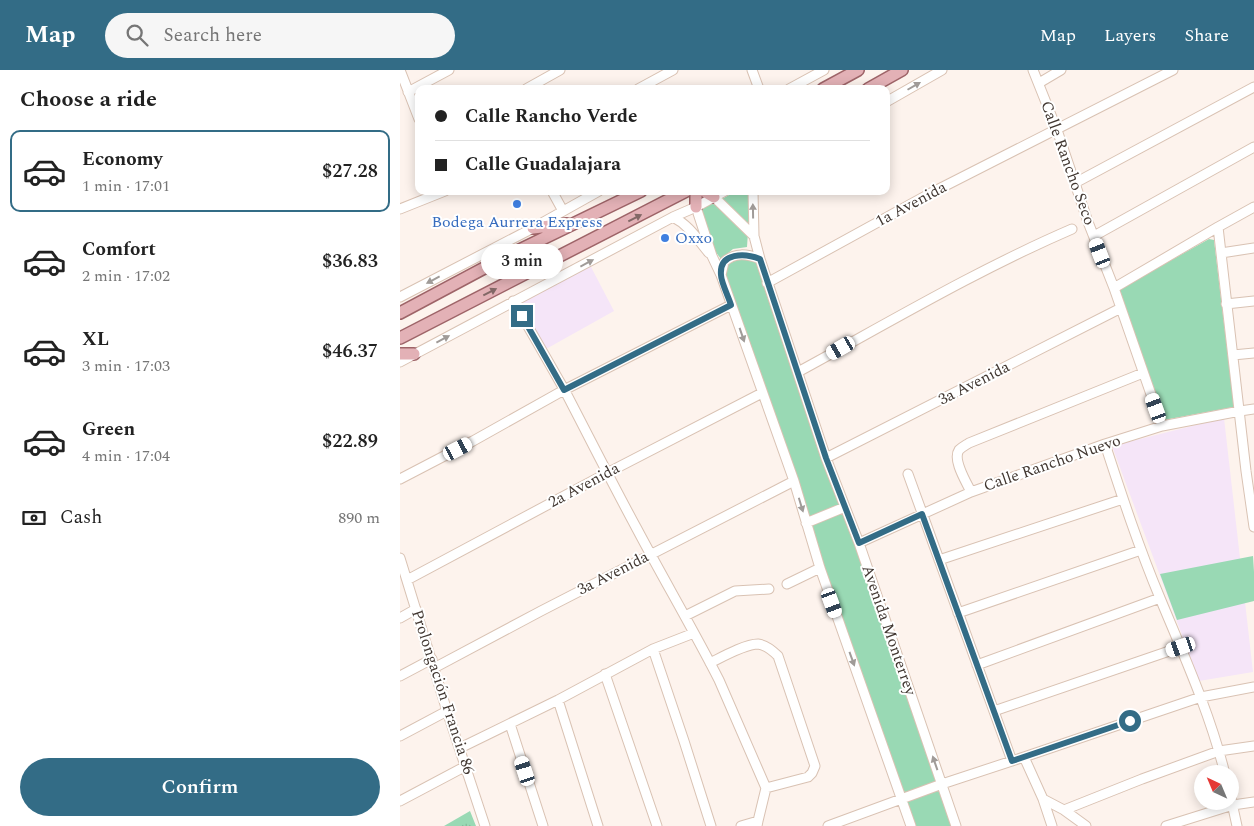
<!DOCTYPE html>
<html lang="en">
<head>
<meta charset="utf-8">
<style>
	:root { --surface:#fff; --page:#f6f6f6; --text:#222; --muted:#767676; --line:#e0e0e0; --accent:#336c86 }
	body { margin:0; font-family:Spectral,serif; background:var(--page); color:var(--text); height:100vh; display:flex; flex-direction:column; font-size:19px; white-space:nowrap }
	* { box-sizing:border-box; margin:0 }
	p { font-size:16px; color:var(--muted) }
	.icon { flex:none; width:28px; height:28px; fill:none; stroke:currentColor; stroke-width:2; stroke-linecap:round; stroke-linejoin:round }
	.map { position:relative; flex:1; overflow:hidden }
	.side { display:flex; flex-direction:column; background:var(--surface); width:400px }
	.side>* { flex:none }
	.guide { position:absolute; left:15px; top:15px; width:475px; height:110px; border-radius:10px; box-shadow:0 2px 12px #0003; display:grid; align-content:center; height:110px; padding:0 20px; background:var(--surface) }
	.needle { width:32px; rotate:316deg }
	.fabs { position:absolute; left:794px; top:695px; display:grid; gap:10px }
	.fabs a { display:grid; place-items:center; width:45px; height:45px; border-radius:50%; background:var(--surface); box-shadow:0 2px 12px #0003; font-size:25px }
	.end { position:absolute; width:22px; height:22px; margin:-11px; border:6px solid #336c86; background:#fff; box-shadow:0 0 0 2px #fff }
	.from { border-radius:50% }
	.bubble { position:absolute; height:35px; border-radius:18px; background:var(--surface); box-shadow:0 2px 12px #0003; font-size:16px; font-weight:600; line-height:35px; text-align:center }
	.car { position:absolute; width:15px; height:30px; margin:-15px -8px; border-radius:6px; box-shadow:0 0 4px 1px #0007; background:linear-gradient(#fff 24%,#345 0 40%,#fff 0 76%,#345 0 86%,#fff 0) }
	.guide b { display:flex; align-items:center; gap:18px; height:48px; font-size:19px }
	.guide b+b { border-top:1px solid var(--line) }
	.guide i { width:12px; height:12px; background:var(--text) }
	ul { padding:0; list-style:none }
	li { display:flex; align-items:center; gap:15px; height:82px; margin:0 10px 8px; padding:0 10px; border:2px solid transparent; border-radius:10px }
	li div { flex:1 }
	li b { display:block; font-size:19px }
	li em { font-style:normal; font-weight:600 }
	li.active { border-color:var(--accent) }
	li>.icon { width:45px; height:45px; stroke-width:1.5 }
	h2 { padding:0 20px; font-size:22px; line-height:60px }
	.pay { display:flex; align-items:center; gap:12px; height:55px; padding:0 20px; font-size:19px }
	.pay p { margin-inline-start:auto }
	.cta { display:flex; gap:10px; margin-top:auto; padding:10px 20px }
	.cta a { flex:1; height:58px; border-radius:30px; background:var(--accent); color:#fff; font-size:20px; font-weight:600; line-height:58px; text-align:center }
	header { display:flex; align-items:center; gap:30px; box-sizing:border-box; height:70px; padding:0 25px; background:var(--accent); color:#fff }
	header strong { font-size:24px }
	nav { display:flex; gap:28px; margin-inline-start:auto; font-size:18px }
	.search { width:350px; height:45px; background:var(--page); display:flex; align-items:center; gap:12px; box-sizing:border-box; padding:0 18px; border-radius:28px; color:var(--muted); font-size:19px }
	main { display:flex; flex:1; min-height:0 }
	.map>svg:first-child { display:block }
</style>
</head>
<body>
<header>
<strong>Map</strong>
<div class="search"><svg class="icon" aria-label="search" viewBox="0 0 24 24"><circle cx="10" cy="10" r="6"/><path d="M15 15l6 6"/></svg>Search here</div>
<nav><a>Map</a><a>Layers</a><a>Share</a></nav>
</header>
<main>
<section class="side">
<h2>Choose a ride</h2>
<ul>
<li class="active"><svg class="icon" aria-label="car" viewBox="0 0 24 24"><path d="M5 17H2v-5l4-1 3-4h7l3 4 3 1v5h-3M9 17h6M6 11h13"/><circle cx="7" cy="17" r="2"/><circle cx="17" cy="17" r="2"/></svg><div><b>Economy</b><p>1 min · 17:01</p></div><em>$27.28</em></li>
<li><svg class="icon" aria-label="car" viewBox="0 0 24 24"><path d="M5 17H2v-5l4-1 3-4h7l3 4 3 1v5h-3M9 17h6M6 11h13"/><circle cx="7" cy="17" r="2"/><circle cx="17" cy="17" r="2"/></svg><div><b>Comfort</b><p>2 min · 17:02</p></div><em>$36.83</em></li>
<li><svg class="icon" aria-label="car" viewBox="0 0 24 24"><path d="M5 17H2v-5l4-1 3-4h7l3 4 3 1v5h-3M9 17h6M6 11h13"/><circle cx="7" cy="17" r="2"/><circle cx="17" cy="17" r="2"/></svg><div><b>XL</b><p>3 min · 17:03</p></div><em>$46.37</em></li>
<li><svg class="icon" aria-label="car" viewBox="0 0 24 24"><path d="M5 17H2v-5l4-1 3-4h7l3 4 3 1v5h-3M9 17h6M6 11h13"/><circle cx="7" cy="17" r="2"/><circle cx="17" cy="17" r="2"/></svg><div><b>Green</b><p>4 min · 17:04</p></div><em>$22.89</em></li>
</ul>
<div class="pay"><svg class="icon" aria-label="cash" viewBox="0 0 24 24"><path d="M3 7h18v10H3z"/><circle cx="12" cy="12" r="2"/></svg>Cash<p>890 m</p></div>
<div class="cta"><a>Confirm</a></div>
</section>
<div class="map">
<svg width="854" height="756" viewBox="0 0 854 756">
	<defs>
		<pattern id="grass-tufts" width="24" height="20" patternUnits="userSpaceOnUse" patternTransform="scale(1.25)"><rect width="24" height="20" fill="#99d9b4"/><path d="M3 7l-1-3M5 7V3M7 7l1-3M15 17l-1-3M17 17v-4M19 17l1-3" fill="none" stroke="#85bb9b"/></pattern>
	</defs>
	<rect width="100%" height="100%" fill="#fdf3ed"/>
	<!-- education -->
	<path fill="#f5e5f8" d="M190 195 214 241 146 279 121 233Z
		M824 348 853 602 799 611 712 376Z"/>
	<!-- grass -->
	<path fill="url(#grass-tufts)" d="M70 741 76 756H44Z"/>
	<!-- park -->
	<path fill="#99d9b4" d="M336 121H348L349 154 322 129Z
		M314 130 348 162 347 177 333 179 321 189 312 177 298 137Z
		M809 169 814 170 834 337 764 350 718 220Z
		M335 186 360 189 556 756H511L321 205 323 195Z
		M853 486 854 502V531L777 550 760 504Z"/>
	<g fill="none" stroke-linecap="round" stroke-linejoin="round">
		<defs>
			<path id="minor" d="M0 0 19 49
				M352 0 359 19
				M633 0 657 60 688 152 714 218 762 356
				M639 13 661 0
				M126 19 160 0
				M238 19 273 0
				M389 19 424 0
				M8 22 49 0
				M486 32 542 0
				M675 113 854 17
				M152 121 163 141
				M353 121 354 166 360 189 426 388 459 473 556 756
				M314 127 354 166
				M296 137 312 186 321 205 394 411 420 498 511 756
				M0 139 45 121
				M273 147C289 155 298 170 309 183
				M818 157 846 401 854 457
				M694 166 854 77
				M821 183 854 178
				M321 205 324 192C335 182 347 184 360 189
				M367 213 531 123 773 0
				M714 218 818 157 854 137
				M0 227 133 158 199 121
				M113 231C131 261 148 291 165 321 189 367 212 413 237 459 264 510 293 559 319 610L366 718
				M826 234 854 231
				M833 285 854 283
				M0 292 273 147 296 137 325 121
				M398 302C488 253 577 200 672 159
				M705 374C722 426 739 478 760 528 784 586 810 643 825 704
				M426 388 721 238
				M508 404 612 691
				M0 409 73 371 164 320 331 235
				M571 422C567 413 552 390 559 380 562 377 566 375 569 373L743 303
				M406 453 445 437
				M459 473 571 422 705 374 762 356 840 341 854 339
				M0 488 47 641 85 756
				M539 490 723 429
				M7 510 207 403 362 323
				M387 514 420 498
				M558 543 741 480
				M285 546 335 521 369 519
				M0 548 16 539
				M253 579 284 671 311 756
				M310 593C322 587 345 574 358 574 366 575 373 581 378 586L415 696 412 703 408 707 366 718
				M577 595 760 528
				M34 598 141 541 394 411
				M205 604 257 756
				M0 606 32 589
				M158 630 198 756
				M594 641 781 577
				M110 654 143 756
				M0 666 47 641
				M60 678 158 630 253 579 294 563
				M624 687 643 729 652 756
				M830 724 837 756
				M643 729 664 740 686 756
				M0 731 66 696
				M664 740 742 709 819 681 854 676
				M341 756 358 751
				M357 756 358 751 366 718
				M428 756 542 714 624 687 801 627 854 617
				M766 756 833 735 854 732"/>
			<path id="major" d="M423 19 458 0
				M468 19 502 0
				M296 121V137
				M304 121 314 127
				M133 158 167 154
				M0 243 103 188 241 121
				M0 268 286 121
				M0 284H14"/>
		</defs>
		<!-- minor casing -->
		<use href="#minor" stroke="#d9c2b3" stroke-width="11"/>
		<!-- major casing -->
		<use href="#major" stroke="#9e6468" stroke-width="14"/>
		<!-- minor -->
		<use href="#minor" stroke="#fff" stroke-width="9"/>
		<!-- major -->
		<use href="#major" stroke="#e3b1b6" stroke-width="11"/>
	</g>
	<!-- one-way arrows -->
	<defs><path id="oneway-solid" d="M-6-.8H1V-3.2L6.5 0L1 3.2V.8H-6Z" transform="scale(1.25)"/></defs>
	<g fill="#a09b98">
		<use href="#oneway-solid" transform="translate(514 16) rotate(-30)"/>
		<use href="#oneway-solid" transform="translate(353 141) rotate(-91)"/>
		<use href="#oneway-solid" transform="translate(187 193) rotate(-28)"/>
		<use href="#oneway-solid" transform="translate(33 210) rotate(152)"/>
		<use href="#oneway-solid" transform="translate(342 265) rotate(71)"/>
		<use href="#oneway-solid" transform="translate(43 269) rotate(-28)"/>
		<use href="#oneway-solid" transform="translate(401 435) rotate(73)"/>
		<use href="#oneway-solid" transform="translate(452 589) rotate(70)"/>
		<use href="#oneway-solid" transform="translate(535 693) rotate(-109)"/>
	</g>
	<g fill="#826866">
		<use href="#oneway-solid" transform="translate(235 148) rotate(-27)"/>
		<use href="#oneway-solid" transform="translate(90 222) rotate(-27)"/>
	</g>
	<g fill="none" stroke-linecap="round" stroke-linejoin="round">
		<!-- route -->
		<path stroke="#336c86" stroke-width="6" d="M122 246 164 320 331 235C329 228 321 212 321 205 319 182 345 183 360 189L426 388 459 473 522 444 612 691 730 651"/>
	</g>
	<!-- markers -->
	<g fill="#3f7fe0" stroke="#fff" stroke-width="2">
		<circle cx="117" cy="134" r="5"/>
		<circle cx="265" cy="168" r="5"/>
	</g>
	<g text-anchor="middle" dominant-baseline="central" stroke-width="4" stroke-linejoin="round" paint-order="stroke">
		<!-- street labels -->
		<g font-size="16" fill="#413731" stroke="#fff">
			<text transform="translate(668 93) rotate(70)">Calle Rancho Seco</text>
			<text transform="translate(511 134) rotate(-28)">1a Avenida</text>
			<text transform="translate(574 313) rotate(-27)">3a Avenida</text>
			<text transform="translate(652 393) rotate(-19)">Calle Rancho Nuevo</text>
			<text transform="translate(184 415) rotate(-28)">2a Avenida</text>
			<text transform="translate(213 503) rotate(-27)">3a Avenida</text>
			<text transform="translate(489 560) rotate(71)">Avenida Monterrey</text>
			<text transform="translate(43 622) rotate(72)">Prolongación Francia 86</text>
		</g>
		<!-- shop labels -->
		<g font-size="16" fill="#366cbe" stroke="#fff">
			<text x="117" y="152">Bodega Aurrera Express</text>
			<text x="275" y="168" text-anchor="start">Oxxo</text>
		</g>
	</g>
</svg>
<div class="fabs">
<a><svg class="needle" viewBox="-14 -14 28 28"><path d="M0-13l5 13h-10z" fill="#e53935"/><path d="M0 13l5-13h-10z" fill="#767676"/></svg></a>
</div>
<i class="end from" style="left:730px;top:651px"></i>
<i class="end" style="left:122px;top:246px"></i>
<div class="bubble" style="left:81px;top:174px;width:82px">3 min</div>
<i class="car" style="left:700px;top:183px;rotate:339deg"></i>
<i class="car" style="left:441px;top:278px;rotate:240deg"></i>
<i class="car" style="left:756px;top:338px;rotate:340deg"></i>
<i class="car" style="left:58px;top:379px;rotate:63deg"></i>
<i class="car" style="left:432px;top:533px;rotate:160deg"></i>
<i class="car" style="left:781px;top:577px;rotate:251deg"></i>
<i class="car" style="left:125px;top:701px;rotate:342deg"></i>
<div class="guide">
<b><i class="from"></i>Calle Rancho Verde</b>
<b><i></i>Calle Guadalajara</b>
</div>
</div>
</main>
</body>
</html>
